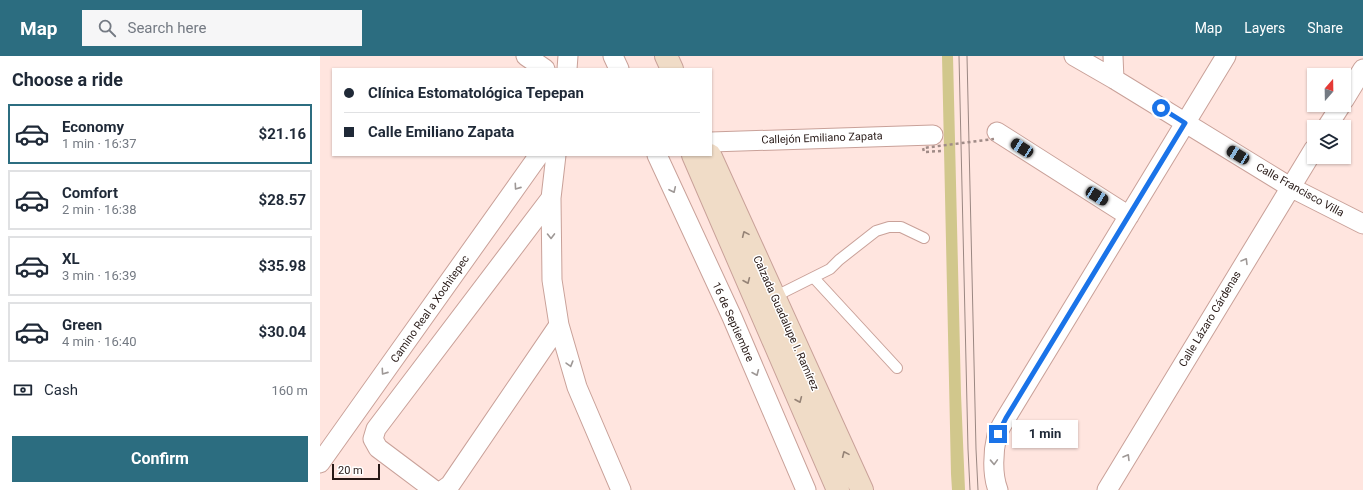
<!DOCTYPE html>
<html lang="en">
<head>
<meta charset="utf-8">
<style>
	:root { --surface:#fff; --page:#f6f6f7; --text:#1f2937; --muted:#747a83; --line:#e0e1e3; --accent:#2c6d80 }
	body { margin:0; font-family:Roboto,sans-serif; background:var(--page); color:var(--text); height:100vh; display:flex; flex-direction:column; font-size:15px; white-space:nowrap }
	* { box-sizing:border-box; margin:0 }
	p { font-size:13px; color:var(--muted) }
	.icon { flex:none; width:22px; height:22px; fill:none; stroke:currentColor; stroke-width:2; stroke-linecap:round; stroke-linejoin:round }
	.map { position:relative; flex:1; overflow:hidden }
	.details { display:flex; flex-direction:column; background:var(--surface); width:320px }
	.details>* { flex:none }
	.guide { position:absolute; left:12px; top:12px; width:380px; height:88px; border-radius:0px; box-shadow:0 1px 3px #0004; display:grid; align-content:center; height:88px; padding:0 12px; background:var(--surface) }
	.needle { width:26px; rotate:20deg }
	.fabs { position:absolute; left:987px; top:12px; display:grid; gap:8px }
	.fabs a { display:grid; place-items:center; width:44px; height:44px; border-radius:0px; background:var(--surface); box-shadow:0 1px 3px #0004; font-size:20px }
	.scale { position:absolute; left:12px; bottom:10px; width:48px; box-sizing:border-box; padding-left:4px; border:2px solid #271916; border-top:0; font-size:11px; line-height:14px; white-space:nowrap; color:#271916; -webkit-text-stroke:3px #fff; paint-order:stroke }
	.end { position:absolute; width:18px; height:18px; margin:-9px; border:5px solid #1a73e8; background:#fff; box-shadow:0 0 0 2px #fff }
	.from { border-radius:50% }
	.bubble { position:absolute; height:28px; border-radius:0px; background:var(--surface); box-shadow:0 1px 3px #0004; font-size:13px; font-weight:700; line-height:28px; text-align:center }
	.car { position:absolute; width:12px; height:24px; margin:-12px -6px; border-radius:5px; box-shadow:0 0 3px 1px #0007; background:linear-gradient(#222 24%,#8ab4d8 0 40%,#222 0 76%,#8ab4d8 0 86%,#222 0) }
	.guide b { display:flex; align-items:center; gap:14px; height:38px; font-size:15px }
	.guide b+b { border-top:1px solid var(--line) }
	.guide i { width:10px; height:10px; background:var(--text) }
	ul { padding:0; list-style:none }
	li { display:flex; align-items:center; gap:12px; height:60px; margin:0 8px 6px; padding:0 4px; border:2px solid var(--line); border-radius:0px }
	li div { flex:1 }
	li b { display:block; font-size:15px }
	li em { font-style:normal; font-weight:700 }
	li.selected { border-color:var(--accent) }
	li>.icon { width:36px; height:36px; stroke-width:1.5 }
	h2 { padding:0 12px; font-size:18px; line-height:48px }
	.pay { display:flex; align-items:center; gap:10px; height:44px; padding:0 12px; font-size:15px }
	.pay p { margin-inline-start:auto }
	.primary-button { display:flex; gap:8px; margin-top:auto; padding:8px 12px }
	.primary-button a { flex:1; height:46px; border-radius:0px; background:var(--accent); color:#fff; font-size:16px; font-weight:700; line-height:46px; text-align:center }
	header { display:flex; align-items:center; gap:24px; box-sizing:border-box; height:56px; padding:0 20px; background:var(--accent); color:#fff }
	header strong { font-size:19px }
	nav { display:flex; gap:22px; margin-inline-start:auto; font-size:14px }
	.search { width:280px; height:36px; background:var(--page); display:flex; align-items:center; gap:10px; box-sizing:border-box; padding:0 14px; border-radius:0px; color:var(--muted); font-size:15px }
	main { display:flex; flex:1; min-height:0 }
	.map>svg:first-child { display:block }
</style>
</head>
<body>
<header>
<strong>Map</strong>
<div class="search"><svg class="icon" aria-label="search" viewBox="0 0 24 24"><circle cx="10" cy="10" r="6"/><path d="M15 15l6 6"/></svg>Search here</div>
<nav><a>Map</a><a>Layers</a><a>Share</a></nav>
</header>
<main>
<section class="details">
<h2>Choose a ride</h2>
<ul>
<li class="selected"><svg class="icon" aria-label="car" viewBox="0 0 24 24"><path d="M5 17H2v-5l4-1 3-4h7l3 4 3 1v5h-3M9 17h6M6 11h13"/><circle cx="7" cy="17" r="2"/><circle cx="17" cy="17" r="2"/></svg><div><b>Economy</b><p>1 min · 16:37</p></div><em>$21.16</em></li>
<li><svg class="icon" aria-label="car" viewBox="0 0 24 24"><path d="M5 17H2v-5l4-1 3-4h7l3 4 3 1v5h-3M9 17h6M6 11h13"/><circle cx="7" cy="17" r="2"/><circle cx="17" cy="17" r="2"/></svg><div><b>Comfort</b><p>2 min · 16:38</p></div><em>$28.57</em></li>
<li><svg class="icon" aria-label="car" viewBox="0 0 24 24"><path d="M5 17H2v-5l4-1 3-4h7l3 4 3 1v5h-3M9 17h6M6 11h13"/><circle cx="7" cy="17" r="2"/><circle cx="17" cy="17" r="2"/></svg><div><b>XL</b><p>3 min · 16:39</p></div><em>$35.98</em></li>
<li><svg class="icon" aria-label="car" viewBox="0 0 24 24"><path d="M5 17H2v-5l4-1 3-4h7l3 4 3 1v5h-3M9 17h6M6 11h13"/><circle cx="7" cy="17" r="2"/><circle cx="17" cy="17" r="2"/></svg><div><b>Green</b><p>4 min · 16:40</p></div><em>$30.04</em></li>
</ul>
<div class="pay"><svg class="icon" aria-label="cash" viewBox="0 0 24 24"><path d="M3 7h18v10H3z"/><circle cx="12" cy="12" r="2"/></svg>Cash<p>160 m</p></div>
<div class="primary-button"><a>Confirm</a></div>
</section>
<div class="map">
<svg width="1043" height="434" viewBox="0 0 1043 434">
	<rect width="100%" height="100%" fill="#ffe5df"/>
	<!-- green -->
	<path fill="#d1c78c" d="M622 0H633L641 338 645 434H632L631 418Z"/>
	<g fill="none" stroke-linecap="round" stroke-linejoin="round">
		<defs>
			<path id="service" d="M494 222 577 312
				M454 241 510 213 519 204 556 175 569 171H581L604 182"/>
			<path id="minor" d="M206 0 225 13
				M293 0 299 13
				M754 0 794 23 970 131 1043 168
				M793 0 794 23
				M247 13 248 0
				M1024 44 1043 13
				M1007 71 1021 49
				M677 76 809 160
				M391 86 613 79
				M236 99 231 142 232 224 239 269 257 331 301 434
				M337 99 412 261 486 434
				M0 407 219 99
				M114 434 58 392 53 383 56 373 231 142
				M123 434 130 429 239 269
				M678 434C672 418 673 396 677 379 679 373 683 367 686 362L906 0
				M787 434 994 93"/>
			<path id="secondary" d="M346 0 352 13
				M373 99 518 434
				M390 99 542 434"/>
		</defs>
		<!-- service casing -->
		<use href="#service" stroke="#c9a199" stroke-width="12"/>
		<!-- minor casing -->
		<use href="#minor" stroke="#c9a199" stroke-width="21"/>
		<!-- secondary casing -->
		<use href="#secondary" stroke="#c9a199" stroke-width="24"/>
		<!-- service -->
		<use href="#service" stroke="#fff" stroke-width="10"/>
		<!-- minor -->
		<use href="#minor" stroke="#fff" stroke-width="19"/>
		<!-- secondary -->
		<use href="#secondary" stroke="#f0dcc7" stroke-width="22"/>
		<!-- tram -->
		<path stroke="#9b8782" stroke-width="1" d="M639 0 648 393 650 434
			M647 0 656 393 658 434"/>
		<!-- path-bridge -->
		<path stroke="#a08b87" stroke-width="2.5" stroke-dasharray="3 3" stroke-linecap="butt" d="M621 95 604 96 603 92 674 83"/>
	</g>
	<!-- one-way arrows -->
	<defs><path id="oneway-chevron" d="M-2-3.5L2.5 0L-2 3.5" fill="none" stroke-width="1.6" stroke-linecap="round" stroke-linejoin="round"/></defs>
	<g stroke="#9e9896">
		<use href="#oneway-chevron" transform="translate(197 131) rotate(125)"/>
		<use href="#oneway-chevron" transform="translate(353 134) rotate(65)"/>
		<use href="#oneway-chevron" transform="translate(231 180) rotate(89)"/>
		<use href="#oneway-chevron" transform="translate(925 205) rotate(-59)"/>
		<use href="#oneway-chevron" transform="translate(250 308) rotate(74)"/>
		<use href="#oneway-chevron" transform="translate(64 316) rotate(125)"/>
		<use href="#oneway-chevron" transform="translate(436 317) rotate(67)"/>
		<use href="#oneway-chevron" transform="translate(807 401) rotate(-59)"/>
		<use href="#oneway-chevron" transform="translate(674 406) rotate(88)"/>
	</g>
	<g stroke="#968477">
		<use href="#oneway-chevron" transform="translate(425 178) rotate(-114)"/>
		<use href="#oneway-chevron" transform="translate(427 225) rotate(67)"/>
		<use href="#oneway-chevron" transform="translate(479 344) rotate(67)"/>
		<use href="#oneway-chevron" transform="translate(525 398) rotate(-114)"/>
	</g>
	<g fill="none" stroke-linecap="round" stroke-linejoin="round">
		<!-- route -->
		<path stroke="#1a73e8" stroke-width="5" d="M678 378 686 362 865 67 841 52"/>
	</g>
	<g text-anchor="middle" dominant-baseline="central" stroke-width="3" stroke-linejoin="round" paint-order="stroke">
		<!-- street labels -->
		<g font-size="11" fill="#271916" stroke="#fff">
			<text transform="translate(502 82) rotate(-2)">Callejón Emiliano Zapata</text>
			<text transform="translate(980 134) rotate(29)">Calle Francisco Villa</text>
			<text transform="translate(110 253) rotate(-55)">Camino Real a Xochitepec</text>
			<text transform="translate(890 263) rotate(-59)">Calle Lázaro Cárdenas</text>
			<text transform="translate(413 266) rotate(66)">16 de Septiembre</text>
			<text transform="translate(466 267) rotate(66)">Calzada Guadalupe I. Ramírez</text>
		</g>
	</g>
</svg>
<div class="fabs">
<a><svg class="needle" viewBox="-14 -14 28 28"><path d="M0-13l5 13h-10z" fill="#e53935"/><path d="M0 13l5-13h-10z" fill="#747a83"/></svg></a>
<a><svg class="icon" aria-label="layers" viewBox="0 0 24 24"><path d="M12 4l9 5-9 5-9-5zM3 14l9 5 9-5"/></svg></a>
</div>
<div class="scale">20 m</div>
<i class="end from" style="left:841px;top:52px"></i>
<i class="end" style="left:678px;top:378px"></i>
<div class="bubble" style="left:692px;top:364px;width:66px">1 min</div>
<i class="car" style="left:702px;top:92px;rotate:303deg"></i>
<i class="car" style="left:918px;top:99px;rotate:301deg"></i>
<i class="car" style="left:777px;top:140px;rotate:122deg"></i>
<div class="guide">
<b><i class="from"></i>Clínica Estomatológica Tepepan</b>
<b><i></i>Calle Emiliano Zapata</b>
</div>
</div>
</main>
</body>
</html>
